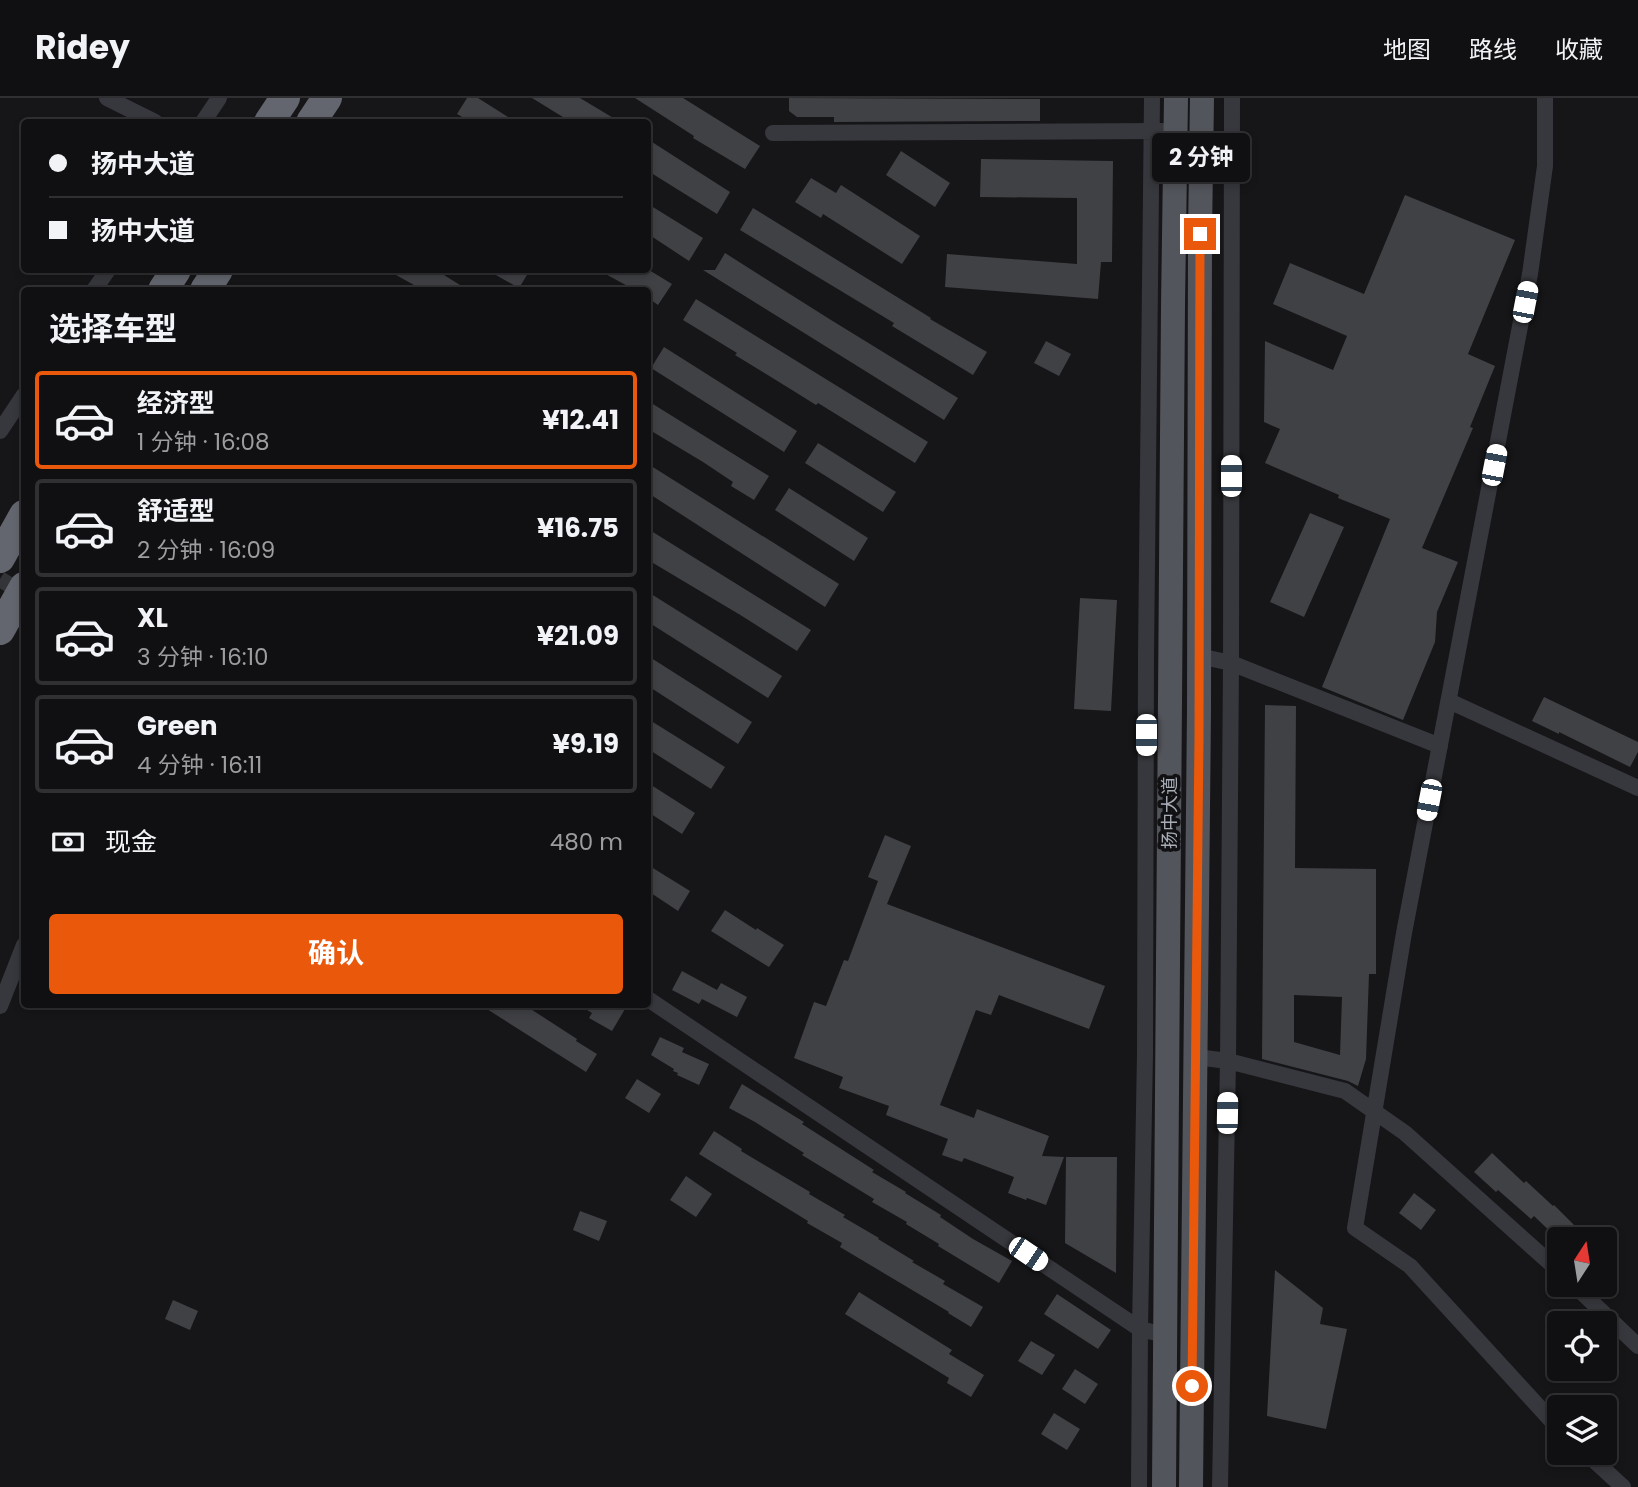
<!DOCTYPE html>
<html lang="zh">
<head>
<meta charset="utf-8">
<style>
	:root { --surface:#101012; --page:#19191b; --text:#f1f3f6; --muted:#9c9d9f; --line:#303032; --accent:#ea580c }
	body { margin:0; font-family:Poppins,"Noto Sans SC",sans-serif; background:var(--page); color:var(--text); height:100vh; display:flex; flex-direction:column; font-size:26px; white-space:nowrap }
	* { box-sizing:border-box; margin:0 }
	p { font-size:23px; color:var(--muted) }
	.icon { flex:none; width:38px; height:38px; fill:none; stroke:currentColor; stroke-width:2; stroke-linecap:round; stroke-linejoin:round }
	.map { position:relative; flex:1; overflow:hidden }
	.panel { position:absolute; left:21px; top:189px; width:630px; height:721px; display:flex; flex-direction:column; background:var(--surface); border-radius:7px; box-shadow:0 4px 10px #0003,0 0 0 2px var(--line) }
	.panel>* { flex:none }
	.guide { position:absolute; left:21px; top:21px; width:630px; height:154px; border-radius:7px; box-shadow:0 4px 10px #0003,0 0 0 2px var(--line); display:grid; align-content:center; height:154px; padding:0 28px; background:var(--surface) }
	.needle { width:46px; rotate:12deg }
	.tools { position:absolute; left:1547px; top:1129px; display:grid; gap:14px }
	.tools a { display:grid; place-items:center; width:70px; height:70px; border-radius:7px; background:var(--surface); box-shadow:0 4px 10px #0003,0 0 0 2px var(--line); font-size:35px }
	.end { position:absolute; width:32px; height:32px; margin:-16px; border:9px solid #ea580c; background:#fff; box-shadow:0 0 0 4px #fff }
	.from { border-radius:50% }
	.bubble { position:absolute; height:49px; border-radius:7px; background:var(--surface); box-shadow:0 4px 10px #0003,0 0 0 2px var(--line); font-size:23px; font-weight:700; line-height:49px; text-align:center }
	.car { position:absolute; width:21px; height:42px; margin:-21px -10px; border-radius:9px; box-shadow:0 0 5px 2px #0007; background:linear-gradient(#fff 24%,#345 0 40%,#fff 0 76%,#345 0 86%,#fff 0) }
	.guide b { display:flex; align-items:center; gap:24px; height:66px; font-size:26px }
	.guide b+b { border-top:2px solid var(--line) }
	.guide i { width:18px; height:18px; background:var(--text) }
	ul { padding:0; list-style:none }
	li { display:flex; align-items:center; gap:21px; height:98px; margin:0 14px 10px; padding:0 14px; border:4px solid var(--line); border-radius:7px }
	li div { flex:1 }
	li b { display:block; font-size:26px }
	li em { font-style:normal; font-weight:700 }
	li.on { border-color:var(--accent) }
	li>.icon { width:63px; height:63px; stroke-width:1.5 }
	h2 { padding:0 28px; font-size:32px; line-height:84px }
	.pay { display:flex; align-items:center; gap:18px; height:77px; padding:0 28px; font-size:26px }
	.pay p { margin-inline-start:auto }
	.cta { display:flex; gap:14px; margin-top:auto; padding:14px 28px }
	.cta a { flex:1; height:80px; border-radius:7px; background:var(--accent); color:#fff; font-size:28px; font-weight:700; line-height:80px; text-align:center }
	header { display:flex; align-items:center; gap:42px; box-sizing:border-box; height:98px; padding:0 35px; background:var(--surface); border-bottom:2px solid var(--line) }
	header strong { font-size:33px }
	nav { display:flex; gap:38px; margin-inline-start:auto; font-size:24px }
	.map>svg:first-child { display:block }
</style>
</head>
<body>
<header>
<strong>Ridey</strong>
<nav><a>地图</a><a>路线</a><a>收藏</a></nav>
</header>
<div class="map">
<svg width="1638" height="1389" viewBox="0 0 1638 1389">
	<rect width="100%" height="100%" fill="#161618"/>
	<!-- building -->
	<path fill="#404145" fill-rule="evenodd" d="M467 0H478L516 24H471L457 16Z
		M532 0H580L620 24H571Z
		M635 0H683L760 48 745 71 693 40 694 38Z
		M789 0 1040 1V23L834 24V19H797L789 13Z
		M652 44 730 94 717 116 648 73V51Z
		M901 53 950 85 935 109 886 77Z
		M981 61 1113 63 1112 164H1101L1098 201 945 189 947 156 1077 166V100L980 99Z
		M811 80 836 95 841 87 920 138 902 166 823 116 821 120 795 104Z
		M1405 97 1515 142 1468 256 1495 268 1470 329 1473 330 1422 450 1458 464 1437 514 1435 544 1403 622 1322 589 1390 421 1338 400 1339 397 1265 365 1280 331 1264 324 1265 243 1333 272 1347 238 1273 206 1290 165 1364 196Z
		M648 106 703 140 689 163 648 136Z
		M753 110 931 220 930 221 987 254 973 277 892 228 894 225 740 132Z
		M725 155 831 222 958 300 944 322 703 172H715Z
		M387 172H436L468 192H423Z
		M487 172H530L519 190Z
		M598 172H649L672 186 658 207 648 200V192H635Z
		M696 201 928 344 915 365 818 305 816 307 792 292 735 257 737 255 683 222Z
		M1046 243 1071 256 1059 278 1034 265Z
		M664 249 797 333 784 354 651 270Z
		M648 303 769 378 754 402 731 388 733 384 703 364 648 331Z
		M818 345 896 394 883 414 805 365Z
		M648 366 839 486 825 509 648 395Z
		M789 390 868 440 854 463 775 412Z
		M1310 415 1344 429 1304 519 1270 504Z
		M648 431 811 532 797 553 742 518 648 462Z
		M648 494 782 578 768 600 648 524Z
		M1080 500 1117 502 1111 613 1074 611Z
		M648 558 752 624 738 646 648 588Z
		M1544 599 1638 644V654L1630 669 1559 634V636L1532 623Z
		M1265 607 1296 608 1295 770 1376 771V876H1369L1366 961 1358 988 1348 983 1262 961ZM1294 897 1342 899 1340 957 1294 944Z
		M648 621 725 669 711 691 648 651Z
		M648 685 695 715 682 736 648 714Z
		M885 737 911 748 887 806 1105 888 1089 931 999 897 991 917 976 912 940 1007 974 1020 977 1011 1049 1038 1042 1058 1064 1059 1046 1107 1027 1100 1026 1102 1008 1095 1014 1079 964 1060 962 1064 942 1057 948 1041 886 1017 889 1008 839 990 843 979 794 960 814 904 826 908 844 862 848 863 878 783 868 779Z
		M648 767 690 793 678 813 648 793Z
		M725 812 756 832 757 830 784 847 769 869 711 833Z
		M682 873 717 892 721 885 747 899 737 919 702 901 699 906 672 892Z
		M479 906H523L577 941 576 943 597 956 586 974Z
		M577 906H628L612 933 589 920 592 915Z
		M660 939 684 950 682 954 709 966 699 987 677 977 678 975 673 973 674 971 651 957Z
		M637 981 661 996 649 1015 625 1000Z
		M742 986 804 1024 802 1026 874 1072 872 1074 906 1094 905 1095 941 1117 940 1119 973 1141 1012 1163 999 1185 938 1148 939 1146 906 1126 907 1124 872 1104 874 1101 802 1057 804 1055 755 1024 729 1010Z
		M714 1033 742 1051 741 1053 810 1094 809 1096 845 1117 843 1119 879 1140 878 1141 914 1163 912 1164 945 1183 943 1186 983 1209 971 1229 948 1215 949 1214 840 1149 842 1145 807 1125 808 1123 699 1056Z
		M1492 1055 1524 1085 1526 1083 1553 1108 1554 1107 1574 1127 1572 1128 1587 1141H1558L1534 1118 1531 1121 1498 1092 1496 1094 1474 1074Z
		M1066 1059H1117L1116 1175 1065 1145Z
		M686 1078 712 1096 696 1119 670 1102Z
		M1414 1095 1436 1112 1421 1132 1399 1115Z
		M580 1113 607 1123 599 1143 573 1132Z
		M1275 1172 1323 1210 1320 1226 1347 1231 1326 1331 1267 1318Z
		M859 1194 952 1252 949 1256 984 1277 971 1299 947 1285 949 1280 845 1216Z
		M1057 1196 1111 1232 1098 1251 1044 1216Z
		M173 1202 198 1213 190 1232 165 1221Z
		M1031 1243 1055 1257 1042 1277 1018 1263Z
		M1075 1271 1098 1286 1085 1306 1062 1291Z
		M1054 1315 1080 1331 1067 1352 1041 1336Z"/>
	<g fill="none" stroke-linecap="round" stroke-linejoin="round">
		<!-- minor-tunnel -->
		<path stroke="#333438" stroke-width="16" stroke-dasharray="16 8" stroke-linecap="butt" d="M0 481 24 496"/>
		<!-- minor -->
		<path stroke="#37383d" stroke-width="16" d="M107 0 155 24
			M1545 0V68L1530 176 1404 835 1355 1130 1410 1168 1559 1331
			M203 24 219 0
			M773 35 1162 33
			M94 192 108 172
			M0 333 24 297
			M1199 558 1231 565 1440 648
			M1449 603 1638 690
			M648 901 1140 1231 1165 1237
			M0 908 24 847
			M1196 959 1228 963 1345 993 1405 1035 1559 1173
			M1573 1186 1638 1248
			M1585 1354 1623 1389
			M1139 1389 1140 1231 1145 956 1146 557 1152 0
			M1220 1389 1228 963 1231 565 1232 0"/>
		<!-- primary -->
		<path stroke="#53555c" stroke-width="24" d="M1164 1389 1173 208 1176 0
			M1191 1389 1199 613 1200 136 1202 0"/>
		<!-- motorway -->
		<path stroke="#63666e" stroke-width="30" d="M269 24 285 0
			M311 24 327 0
			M163 192 176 172
			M205 192 218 172
			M0 460 24 417
			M0 532 24 489"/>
	</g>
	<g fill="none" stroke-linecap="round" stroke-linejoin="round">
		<!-- route -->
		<path stroke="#ea580c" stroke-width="9" d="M1192 1288 1199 640 1200 136"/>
	</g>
	<g text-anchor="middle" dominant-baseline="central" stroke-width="7" stroke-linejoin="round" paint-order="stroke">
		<!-- street labels -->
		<g font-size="18" fill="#a8adb8" stroke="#111113">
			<text transform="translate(1169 715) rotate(-90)">扬中大道</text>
		</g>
	</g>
</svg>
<div class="tools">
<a><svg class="needle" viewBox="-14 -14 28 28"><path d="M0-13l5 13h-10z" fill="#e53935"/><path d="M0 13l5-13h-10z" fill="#9c9d9f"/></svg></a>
<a><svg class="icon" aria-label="locate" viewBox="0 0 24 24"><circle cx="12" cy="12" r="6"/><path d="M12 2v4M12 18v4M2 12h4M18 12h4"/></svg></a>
<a><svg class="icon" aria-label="layers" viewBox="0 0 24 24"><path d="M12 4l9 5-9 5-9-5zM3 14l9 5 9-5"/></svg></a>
</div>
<i class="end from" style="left:1192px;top:1288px"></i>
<i class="end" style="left:1200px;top:136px"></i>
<div class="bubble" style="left:1152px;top:35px;width:98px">2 分钟</div>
<i class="car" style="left:1525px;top:204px;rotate:11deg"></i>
<i class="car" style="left:1494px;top:367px;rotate:11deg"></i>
<i class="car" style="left:1231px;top:378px;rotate:0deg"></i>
<i class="car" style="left:1146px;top:637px;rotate:180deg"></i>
<i class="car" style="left:1429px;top:702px;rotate:191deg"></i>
<i class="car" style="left:1227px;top:1015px;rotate:1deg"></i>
<i class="car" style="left:1028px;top:1156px;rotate:124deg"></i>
<div class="guide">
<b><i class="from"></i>扬中大道</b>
<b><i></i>扬中大道</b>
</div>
<section class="panel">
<h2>选择车型</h2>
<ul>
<li class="on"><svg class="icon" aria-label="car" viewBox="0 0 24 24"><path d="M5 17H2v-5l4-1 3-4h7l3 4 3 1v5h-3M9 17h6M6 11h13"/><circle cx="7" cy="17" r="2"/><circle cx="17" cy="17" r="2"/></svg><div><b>经济型</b><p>1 分钟 · 16:08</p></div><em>¥12.41</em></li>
<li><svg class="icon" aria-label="car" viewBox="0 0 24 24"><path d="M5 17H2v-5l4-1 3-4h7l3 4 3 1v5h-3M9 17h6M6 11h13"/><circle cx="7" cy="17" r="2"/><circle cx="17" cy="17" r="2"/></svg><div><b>舒适型</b><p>2 分钟 · 16:09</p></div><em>¥16.75</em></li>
<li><svg class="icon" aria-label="car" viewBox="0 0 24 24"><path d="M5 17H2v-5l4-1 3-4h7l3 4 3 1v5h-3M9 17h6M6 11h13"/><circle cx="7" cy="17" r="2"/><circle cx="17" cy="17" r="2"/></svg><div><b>XL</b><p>3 分钟 · 16:10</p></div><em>¥21.09</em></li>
<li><svg class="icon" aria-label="car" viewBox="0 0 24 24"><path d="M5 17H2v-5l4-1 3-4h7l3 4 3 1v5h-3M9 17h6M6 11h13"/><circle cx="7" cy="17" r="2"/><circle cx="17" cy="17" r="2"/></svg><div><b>Green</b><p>4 分钟 · 16:11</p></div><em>¥9.19</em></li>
</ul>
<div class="pay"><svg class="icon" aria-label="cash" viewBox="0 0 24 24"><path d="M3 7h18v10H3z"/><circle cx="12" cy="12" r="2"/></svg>现金<p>480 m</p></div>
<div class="cta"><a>确认</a></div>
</section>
</div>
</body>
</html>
